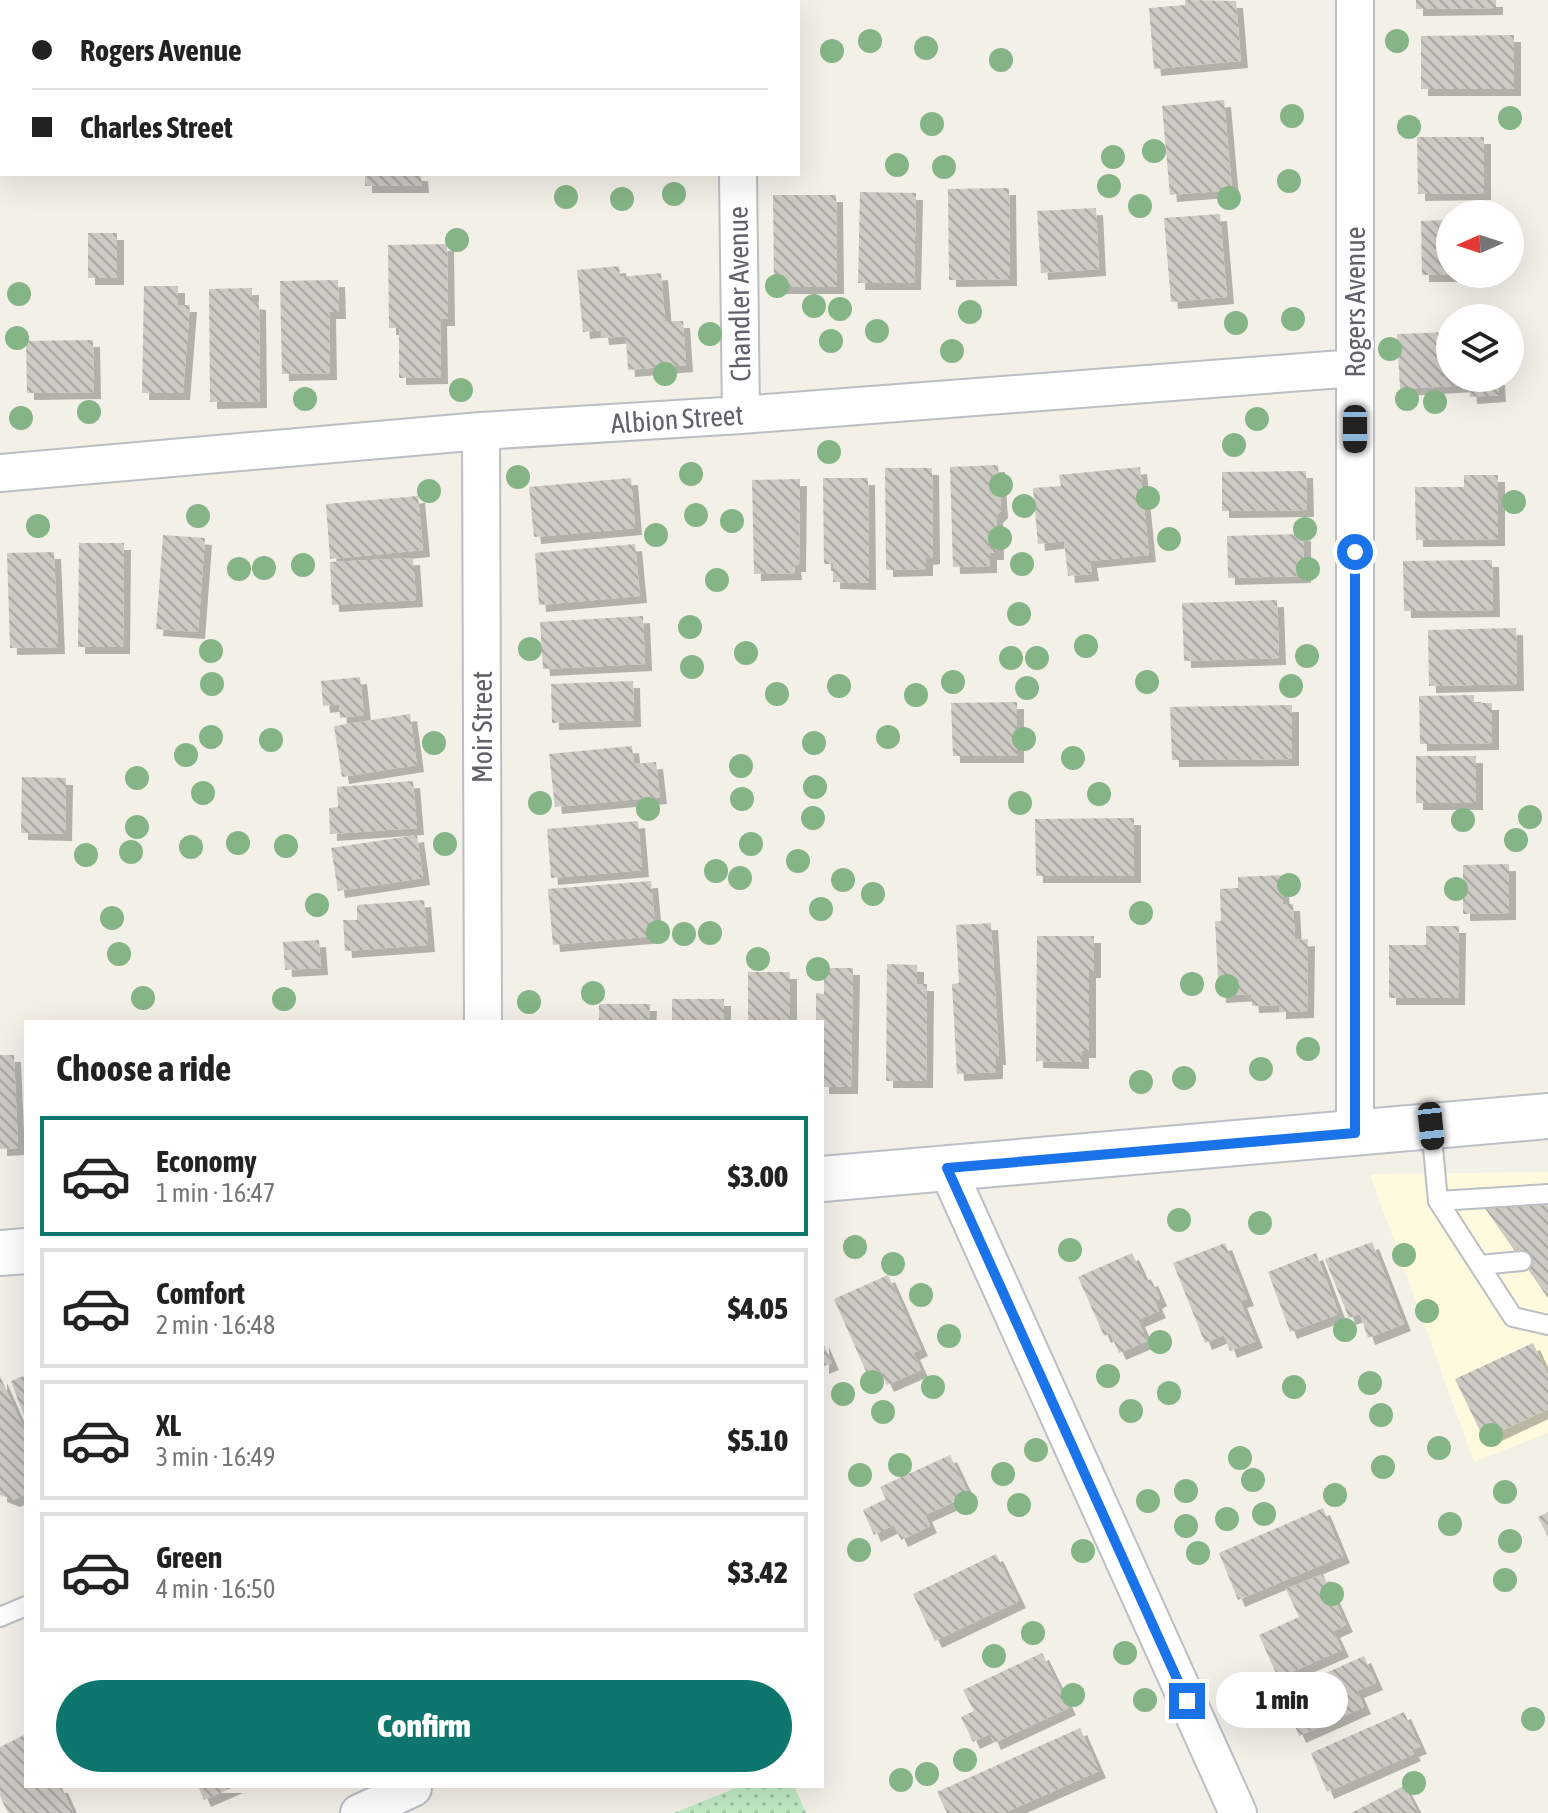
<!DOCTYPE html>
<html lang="en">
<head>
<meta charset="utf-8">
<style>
	:root { --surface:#fff; --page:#f6f6f6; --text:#222; --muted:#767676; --line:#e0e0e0; --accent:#0f766e }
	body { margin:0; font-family:"Asap Condensed",sans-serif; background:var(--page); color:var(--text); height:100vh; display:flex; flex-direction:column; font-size:30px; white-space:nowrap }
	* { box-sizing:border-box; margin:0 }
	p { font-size:26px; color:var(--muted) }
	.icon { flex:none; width:44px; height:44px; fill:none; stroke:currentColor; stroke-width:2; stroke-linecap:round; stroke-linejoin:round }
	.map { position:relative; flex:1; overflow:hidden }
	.drawer { position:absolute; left:24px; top:1020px; width:800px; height:768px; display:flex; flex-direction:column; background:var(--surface); border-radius:0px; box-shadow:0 8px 32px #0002 }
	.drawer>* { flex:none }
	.hud { position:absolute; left:0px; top:0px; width:800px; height:176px; box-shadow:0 8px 32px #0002; display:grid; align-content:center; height:176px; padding:0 32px; background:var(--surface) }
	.needle { width:52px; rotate:267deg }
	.tools { position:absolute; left:1436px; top:200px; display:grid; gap:16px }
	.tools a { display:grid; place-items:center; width:88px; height:88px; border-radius:50%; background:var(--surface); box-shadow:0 8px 32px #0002; font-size:40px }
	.end { position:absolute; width:36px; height:36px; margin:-18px; border:10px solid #1a73e8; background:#fff; box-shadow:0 0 0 4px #fff }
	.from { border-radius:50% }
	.bubble { position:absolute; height:56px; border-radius:28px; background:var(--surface); box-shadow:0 8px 32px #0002; font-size:26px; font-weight:800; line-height:56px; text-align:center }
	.car { position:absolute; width:24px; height:48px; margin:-24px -12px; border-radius:10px; box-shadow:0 0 6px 2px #0007; background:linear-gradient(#222 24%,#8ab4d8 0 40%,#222 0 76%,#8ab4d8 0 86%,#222 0) }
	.hud b { display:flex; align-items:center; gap:28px; height:76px; font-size:30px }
	.hud b+b { border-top:2px solid var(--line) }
	.hud i { width:20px; height:20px; background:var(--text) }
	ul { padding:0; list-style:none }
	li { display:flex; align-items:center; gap:24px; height:120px; margin:0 16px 12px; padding:0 16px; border:4px solid var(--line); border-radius:0px }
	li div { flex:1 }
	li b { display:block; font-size:30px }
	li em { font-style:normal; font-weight:800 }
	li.active { border-color:var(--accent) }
	li>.icon { width:72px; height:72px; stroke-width:1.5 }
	h2 { padding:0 32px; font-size:36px; line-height:96px }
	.cta { display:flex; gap:16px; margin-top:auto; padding:16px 32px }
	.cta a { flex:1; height:92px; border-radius:48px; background:var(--accent); color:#fff; font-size:32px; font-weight:800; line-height:92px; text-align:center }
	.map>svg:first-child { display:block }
</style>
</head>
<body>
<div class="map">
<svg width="1548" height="1813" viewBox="0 0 1548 1813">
	<defs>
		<pattern id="green-dots" width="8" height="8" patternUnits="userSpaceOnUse" patternTransform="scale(2)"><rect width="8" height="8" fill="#c1ebc5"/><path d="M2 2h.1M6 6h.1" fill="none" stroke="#a0c2a4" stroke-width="1.8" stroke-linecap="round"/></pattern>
		<pattern id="building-back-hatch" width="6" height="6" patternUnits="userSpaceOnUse" patternTransform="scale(2)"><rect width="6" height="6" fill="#cdcac4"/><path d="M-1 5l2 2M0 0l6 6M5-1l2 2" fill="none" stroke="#aaa7a3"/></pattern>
		<filter id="shadow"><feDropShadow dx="7" dy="7" stdDeviation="0" flood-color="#0004"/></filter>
	</defs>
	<rect width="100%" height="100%" fill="#f2f0e7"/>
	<!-- commercial -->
	<path fill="#fffade" d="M1548 1172V1433L1474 1462 1370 1174Z"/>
	<!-- green -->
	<path fill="url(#green-dots)" d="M741 1786H794L806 1813H674Z"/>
	<!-- building -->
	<path fill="url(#building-back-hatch)" filter="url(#shadow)" d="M1185 0 1236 1 1241 61 1154 69 1149 8 1185 5Z
		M1416 0H1496V8L1416 9Z
		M1514 35V89H1421V36Z
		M1224 100 1232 190 1170 195 1162 106Z
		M1417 137H1484V193L1418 194Z
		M365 174H421L422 186H365Z
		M1009 188 1010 279 949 280 948 189Z
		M860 192 916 193 914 283H858Z
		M773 195H836L837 287H774Z
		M1096 208 1099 269 1041 273 1037 211Z
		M1220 214 1227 297 1171 302 1164 218Z
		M1450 220V275H1422L1421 221Z
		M88 233H117V278H88Z
		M447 244 448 319H440L441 377 399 378V328H389L388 245Z
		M619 266 620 277 661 273 665 321H683L686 365 628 370 626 336 602 338 601 330 583 332 577 270Z
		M338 280 339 312H329L330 373 282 374 280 281Z
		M144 286H178V305H190L183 393H142Z
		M252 288V302L259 303 260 401 210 402 209 289Z
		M1450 332V378H1498L1499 395 1470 397 1469 385 1400 389 1397 334Z
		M93 340 94 392 27 393 26 341Z
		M998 465 1001 511 996 516 997 553H990V566L953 567 950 467Z
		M1140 467 1149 555 1090 561 1092 574 1068 576 1064 541 1038 544 1033 488 1061 486 1059 475Z
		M885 468H932L933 557 926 558V569L886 570Z
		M1306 471 1307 510 1222 511V472Z
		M1464 475H1498V539L1416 540 1415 487H1464Z
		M631 478 635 528 534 537 529 487Z
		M823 478H868L869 583 833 582V564H824Z
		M800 479 799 565H794L795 573 754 574 752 480Z
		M418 496 423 550 330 559 326 504Z
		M1304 534V576L1228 578 1227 536Z
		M163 535 205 538 198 632 156 629Z
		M79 543H124L123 647H78Z
		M635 544 640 596 539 605 535 553Z
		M54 552 58 647 10 648 7 553Z
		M413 558 416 600 332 605 330 562Z
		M1492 560 1493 610 1404 611 1403 561Z
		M1277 600 1279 658 1184 661 1182 603Z
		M643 616 645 664 543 669 540 622Z
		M1516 628 1517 684 1429 686 1428 630Z
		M360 677 364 715 340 718 339 704 323 706 321 681Z
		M633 681 634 720 552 723 551 684Z
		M1474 695V703H1492V743L1420 744 1419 696Z
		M1017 702V756H953L951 703Z
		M1292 705V759L1172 760 1170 707Z
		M410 714 417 765 342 777 334 726Z
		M632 746 634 764 656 762 660 797 555 807 549 754Z
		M1416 756H1476V803H1416Z
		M22 777 66 778 65 834 21 833Z
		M413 781 417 828 330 834 329 808 338 807 337 787Z
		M1134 818V876H1036L1035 819Z
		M638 821 642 870 551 878 547 829Z
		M417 835 423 878 338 891 331 848Z
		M1509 864V913L1463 914V865Z
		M1281 875 1283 904H1293L1295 940 1308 939 1307 1011 1279 1012V1005L1252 1006 1251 994 1219 996 1215 921H1221L1220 889 1238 888V877Z
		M651 881 656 936 553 945 548 889Z
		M424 900 428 945 345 951 343 920H357V905Z
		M991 923 999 1058H996V1072L957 1074 952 984 959 983 956 925Z
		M1426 926H1459L1458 998H1389V945H1426Z
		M1037 936H1094V971H1089V1051H1082V1062L1036 1061Z
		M319 940 321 968 285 970 283 942Z
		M887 964 917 965V984H927L926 1081H886Z
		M824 968H853L851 1087H822V1022H816V993L824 994Z
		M748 972H790V1022H748Z
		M672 999H724V1022H672Z
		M599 1004H650L649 1022H599Z
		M0 1055H14L18 1148 0 1149Z
		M1546 1203 1548 1206V1298L1484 1207Z
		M1372 1242 1404 1324 1368 1338 1360 1314 1349 1318 1325 1259Z
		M1225 1243 1247 1299 1240 1301 1256 1341 1230 1351 1224 1335 1205 1343 1173 1263Z
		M1132 1253 1145 1281 1151 1279 1160 1299 1155 1302 1159 1311 1138 1320 1147 1341 1119 1353 1110 1333 1104 1336 1078 1277Z
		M1316 1253 1339 1314 1290 1332 1268 1272Z
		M888 1275 921 1349 913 1353 921 1370 887 1385 880 1370 868 1376 834 1299Z
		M822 1340 832 1363 822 1367Z
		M1533 1343 1548 1376V1409L1484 1439 1455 1379Z
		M26 1375V1421L11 1381Z
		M0 1376 26 1434V1494L13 1500 0 1495Z
		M950 1455 969 1495 925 1515 930 1526 901 1540 894 1525 874 1535 863 1510 886 1499 880 1487Z
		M1323 1508 1343 1556 1238 1600 1219 1553Z
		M1548 1512V1537L1538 1517Z
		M996 1554 1019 1601 935 1641 913 1594Z
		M1323 1574 1346 1625 1333 1631 1342 1650 1278 1678 1259 1635 1299 1617 1286 1589Z
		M1042 1653 1069 1708 994 1743 990 1734 973 1742 961 1717 974 1711 963 1690Z
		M1364 1656 1376 1683 1357 1691 1364 1707 1299 1736 1281 1693Z
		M1404 1712 1420 1747 1412 1750 1414 1754 1327 1792 1311 1753Z
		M1080 1728 1099 1771 1004 1813H947L937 1792Z
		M26 1734V1786H61L73 1813H8L0 1796V1747Z
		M198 1786H236L204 1800Z
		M1404 1786 1418 1813H1351Z"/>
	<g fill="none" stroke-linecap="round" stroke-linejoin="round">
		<defs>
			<path id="service" d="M1431 1126 1438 1201 1513 1317 1548 1325
				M1438 1201 1548 1194
				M1480 1265 1522 1261
				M0 1617 26 1606"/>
			<path id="minor" d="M735 0V2
				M738 174 741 415
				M481 431 483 1022
				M0 473 481 431 741 415 1355 368
				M1355 1133V0
				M947 1168 1238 1813
				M359 1813 413 1788 412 1786"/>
			<path id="secondary" d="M822 1179 1548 1116
				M0 1253 26 1251"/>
		</defs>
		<!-- service casing -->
		<use href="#service" stroke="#bbbec3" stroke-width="22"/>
		<!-- minor casing -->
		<use href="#minor" stroke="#bbbec3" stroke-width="40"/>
		<!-- secondary casing -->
		<use href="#secondary" stroke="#bcbfc6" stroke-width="48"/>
		<!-- service -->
		<use href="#service" stroke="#fff" stroke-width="18"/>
		<!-- minor -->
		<use href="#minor" stroke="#fff" stroke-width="36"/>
		<!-- secondary -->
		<use href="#secondary" stroke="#fff" stroke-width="44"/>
	</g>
	<!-- trees -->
	<g fill="#85b486">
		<circle cx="870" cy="41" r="12"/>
		<circle cx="1397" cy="41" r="12"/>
		<circle cx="926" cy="48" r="12"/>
		<circle cx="832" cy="51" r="12"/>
		<circle cx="1001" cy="60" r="12"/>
		<circle cx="1292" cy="116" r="12"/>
		<circle cx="1510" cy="118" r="12"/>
		<circle cx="932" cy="124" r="12"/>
		<circle cx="1409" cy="127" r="12"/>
		<circle cx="1154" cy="151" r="12"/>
		<circle cx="1113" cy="157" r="12"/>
		<circle cx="897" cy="165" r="12"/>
		<circle cx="944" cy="167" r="12"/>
		<circle cx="1289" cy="181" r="12"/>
		<circle cx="1109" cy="186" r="12"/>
		<circle cx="674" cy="194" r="12"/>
		<circle cx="566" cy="197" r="12"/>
		<circle cx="1229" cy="198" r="12"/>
		<circle cx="622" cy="199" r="12"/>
		<circle cx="1140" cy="206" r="12"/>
		<circle cx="457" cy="240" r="12"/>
		<circle cx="777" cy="286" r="12"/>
		<circle cx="19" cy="294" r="12"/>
		<circle cx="814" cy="306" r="12"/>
		<circle cx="840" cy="309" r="12"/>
		<circle cx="970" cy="312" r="12"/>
		<circle cx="1293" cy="319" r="12"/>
		<circle cx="1236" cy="323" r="12"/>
		<circle cx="877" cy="331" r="12"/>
		<circle cx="710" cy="334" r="12"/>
		<circle cx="17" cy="338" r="12"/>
		<circle cx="831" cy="341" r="12"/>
		<circle cx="1390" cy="349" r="12"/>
		<circle cx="952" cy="351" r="12"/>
		<circle cx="665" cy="374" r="12"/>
		<circle cx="461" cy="390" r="12"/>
		<circle cx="305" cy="399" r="12"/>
		<circle cx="1407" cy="399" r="12"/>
		<circle cx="1435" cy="402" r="12"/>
		<circle cx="89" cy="412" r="12"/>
		<circle cx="21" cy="418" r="12"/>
		<circle cx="1257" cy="419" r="12"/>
		<circle cx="1234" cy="445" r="12"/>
		<circle cx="829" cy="452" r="12"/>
		<circle cx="691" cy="474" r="12"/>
		<circle cx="518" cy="477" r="12"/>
		<circle cx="1001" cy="485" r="12"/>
		<circle cx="429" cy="491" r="12"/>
		<circle cx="1148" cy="498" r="12"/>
		<circle cx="1514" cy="502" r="12"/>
		<circle cx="1024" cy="506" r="12"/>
		<circle cx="696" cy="515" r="12"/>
		<circle cx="198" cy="516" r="12"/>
		<circle cx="732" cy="521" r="12"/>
		<circle cx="38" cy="526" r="12"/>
		<circle cx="1305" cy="529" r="12"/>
		<circle cx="656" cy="535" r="12"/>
		<circle cx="1000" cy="538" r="12"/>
		<circle cx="1169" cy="539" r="12"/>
		<circle cx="1022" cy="564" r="12"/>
		<circle cx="303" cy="565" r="12"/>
		<circle cx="264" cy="568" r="12"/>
		<circle cx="239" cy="569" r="12"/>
		<circle cx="1308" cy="569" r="12"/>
		<circle cx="717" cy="580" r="12"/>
		<circle cx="1019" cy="614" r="12"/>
		<circle cx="690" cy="627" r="12"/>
		<circle cx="1086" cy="646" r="12"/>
		<circle cx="530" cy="649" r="12"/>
		<circle cx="211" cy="651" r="12"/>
		<circle cx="746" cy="653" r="12"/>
		<circle cx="1307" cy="656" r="12"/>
		<circle cx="1011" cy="658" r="12"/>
		<circle cx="1037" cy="658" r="12"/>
		<circle cx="692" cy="667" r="12"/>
		<circle cx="953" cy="682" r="12"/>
		<circle cx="1147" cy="682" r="12"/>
		<circle cx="212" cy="684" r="12"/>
		<circle cx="839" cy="686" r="12"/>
		<circle cx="1291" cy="686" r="12"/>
		<circle cx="1027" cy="688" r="12"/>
		<circle cx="777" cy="694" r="12"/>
		<circle cx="916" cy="695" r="12"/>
		<circle cx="211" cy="737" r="12"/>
		<circle cx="888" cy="737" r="12"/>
		<circle cx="1024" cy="739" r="12"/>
		<circle cx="271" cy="740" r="12"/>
		<circle cx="434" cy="743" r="12"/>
		<circle cx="814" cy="743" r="12"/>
		<circle cx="186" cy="755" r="12"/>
		<circle cx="1073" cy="758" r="12"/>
		<circle cx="741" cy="766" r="12"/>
		<circle cx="137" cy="778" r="12"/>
		<circle cx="815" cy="787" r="12"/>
		<circle cx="203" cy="793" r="12"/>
		<circle cx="1099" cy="794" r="12"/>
		<circle cx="742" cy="799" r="12"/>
		<circle cx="540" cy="803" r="12"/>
		<circle cx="1020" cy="803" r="12"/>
		<circle cx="648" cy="809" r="12"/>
		<circle cx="1530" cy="817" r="12"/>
		<circle cx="813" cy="818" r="12"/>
		<circle cx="1463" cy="820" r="12"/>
		<circle cx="137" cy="827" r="12"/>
		<circle cx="1516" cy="840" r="12"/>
		<circle cx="238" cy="843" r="12"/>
		<circle cx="445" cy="844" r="12"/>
		<circle cx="751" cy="844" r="12"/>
		<circle cx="286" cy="846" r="12"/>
		<circle cx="191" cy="847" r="12"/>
		<circle cx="131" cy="852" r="12"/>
		<circle cx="86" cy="855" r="12"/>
		<circle cx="798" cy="861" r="12"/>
		<circle cx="716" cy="871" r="12"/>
		<circle cx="740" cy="878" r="12"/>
		<circle cx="843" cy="880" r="12"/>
		<circle cx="1289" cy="885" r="12"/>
		<circle cx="1456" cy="889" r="12"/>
		<circle cx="873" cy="894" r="12"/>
		<circle cx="317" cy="905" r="12"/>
		<circle cx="821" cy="909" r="12"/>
		<circle cx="1141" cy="913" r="12"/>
		<circle cx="112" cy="918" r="12"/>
		<circle cx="658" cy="932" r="12"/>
		<circle cx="710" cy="933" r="12"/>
		<circle cx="684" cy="934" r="12"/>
		<circle cx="119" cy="954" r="12"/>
		<circle cx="758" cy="959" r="12"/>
		<circle cx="818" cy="969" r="12"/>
		<circle cx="1192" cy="984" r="12"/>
		<circle cx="1227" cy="986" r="12"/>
		<circle cx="593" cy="993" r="12"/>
		<circle cx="143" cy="998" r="12"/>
		<circle cx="284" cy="999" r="12"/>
		<circle cx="529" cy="1002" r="12"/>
		<circle cx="1308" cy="1049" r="12"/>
		<circle cx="1261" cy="1069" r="12"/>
		<circle cx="1184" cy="1078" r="12"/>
		<circle cx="1141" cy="1082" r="12"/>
		<circle cx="1179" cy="1220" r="12"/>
		<circle cx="1260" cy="1223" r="12"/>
		<circle cx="855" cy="1247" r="12"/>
		<circle cx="1070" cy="1250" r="12"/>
		<circle cx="1404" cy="1255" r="12"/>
		<circle cx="893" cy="1264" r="12"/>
		<circle cx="921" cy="1295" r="12"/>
		<circle cx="1427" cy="1311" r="12"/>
		<circle cx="1345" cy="1330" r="12"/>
		<circle cx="949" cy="1336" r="12"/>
		<circle cx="1160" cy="1342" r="12"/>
		<circle cx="1108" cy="1376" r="12"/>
		<circle cx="872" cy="1382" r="12"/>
		<circle cx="1370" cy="1383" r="12"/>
		<circle cx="933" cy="1387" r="12"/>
		<circle cx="1294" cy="1387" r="12"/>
		<circle cx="1169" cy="1393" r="12"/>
		<circle cx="843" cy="1394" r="12"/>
		<circle cx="1131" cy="1411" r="12"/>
		<circle cx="883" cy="1412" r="12"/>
		<circle cx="1381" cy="1415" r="12"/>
		<circle cx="1491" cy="1435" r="12"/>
		<circle cx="1439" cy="1448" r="12"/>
		<circle cx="1036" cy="1450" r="12"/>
		<circle cx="1240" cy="1458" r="12"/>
		<circle cx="900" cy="1465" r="12"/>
		<circle cx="1383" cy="1467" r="12"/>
		<circle cx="1003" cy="1474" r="12"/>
		<circle cx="860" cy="1475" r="12"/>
		<circle cx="1253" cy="1480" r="12"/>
		<circle cx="1186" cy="1491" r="12"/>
		<circle cx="1505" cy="1492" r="12"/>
		<circle cx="1335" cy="1495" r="12"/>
		<circle cx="1148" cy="1501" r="12"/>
		<circle cx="966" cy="1503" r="12"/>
		<circle cx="1019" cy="1505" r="12"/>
		<circle cx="1264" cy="1514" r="12"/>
		<circle cx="1227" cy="1519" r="12"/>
		<circle cx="1450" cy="1524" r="12"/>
		<circle cx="1186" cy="1526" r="12"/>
		<circle cx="1510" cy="1541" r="12"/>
		<circle cx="859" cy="1550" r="12"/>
		<circle cx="1083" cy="1551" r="12"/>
		<circle cx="1198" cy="1553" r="12"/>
		<circle cx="1505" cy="1580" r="12"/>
		<circle cx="1332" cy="1594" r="12"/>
		<circle cx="1033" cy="1633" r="12"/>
		<circle cx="1125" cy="1653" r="12"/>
		<circle cx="994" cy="1656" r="12"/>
		<circle cx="1073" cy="1695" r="12"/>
		<circle cx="1145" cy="1700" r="12"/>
		<circle cx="1533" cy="1719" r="12"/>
		<circle cx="965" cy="1760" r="12"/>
		<circle cx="927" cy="1774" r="12"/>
		<circle cx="901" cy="1780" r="12"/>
		<circle cx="1414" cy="1783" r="12"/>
	</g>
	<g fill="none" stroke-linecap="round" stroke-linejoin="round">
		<!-- route -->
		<path stroke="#1a73e8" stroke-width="10" d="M1187 1701 947 1168 1355 1133V552"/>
	</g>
	<g text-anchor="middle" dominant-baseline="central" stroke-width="6" stroke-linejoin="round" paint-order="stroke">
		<!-- street labels -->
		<g font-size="28" fill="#5e6269" stroke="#fff">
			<text transform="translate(739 294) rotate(-91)">Chandler Avenue</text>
			<text transform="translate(1355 302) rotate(-90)">Rogers Avenue</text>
			<text transform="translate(677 419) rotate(-4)">Albion Street</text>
			<text transform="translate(482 727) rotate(-90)">Moir Street</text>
		</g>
	</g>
</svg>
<div class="tools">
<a><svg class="needle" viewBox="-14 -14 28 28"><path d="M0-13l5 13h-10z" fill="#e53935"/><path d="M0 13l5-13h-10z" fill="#767676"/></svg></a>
<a><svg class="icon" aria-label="layers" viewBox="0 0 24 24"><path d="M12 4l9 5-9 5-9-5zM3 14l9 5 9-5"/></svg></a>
</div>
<i class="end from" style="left:1355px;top:552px"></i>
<i class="end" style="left:1187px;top:1701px"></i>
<div class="bubble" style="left:1216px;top:1672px;width:132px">1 min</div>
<i class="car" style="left:1355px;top:429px;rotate:180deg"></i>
<i class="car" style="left:1431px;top:1126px;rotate:174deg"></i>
<div class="hud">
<b><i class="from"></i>Rogers Avenue</b>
<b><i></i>Charles Street</b>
</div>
<section class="drawer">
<h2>Choose a ride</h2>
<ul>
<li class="active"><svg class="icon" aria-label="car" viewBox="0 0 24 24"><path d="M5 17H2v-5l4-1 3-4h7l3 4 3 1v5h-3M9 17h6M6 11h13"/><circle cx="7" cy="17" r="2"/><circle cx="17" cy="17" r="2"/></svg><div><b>Economy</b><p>1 min · 16:47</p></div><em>$3.00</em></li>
<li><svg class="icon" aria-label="car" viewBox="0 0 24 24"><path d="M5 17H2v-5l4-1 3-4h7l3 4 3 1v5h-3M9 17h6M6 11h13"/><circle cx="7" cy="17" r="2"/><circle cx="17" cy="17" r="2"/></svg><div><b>Comfort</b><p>2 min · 16:48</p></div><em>$4.05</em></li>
<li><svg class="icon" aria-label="car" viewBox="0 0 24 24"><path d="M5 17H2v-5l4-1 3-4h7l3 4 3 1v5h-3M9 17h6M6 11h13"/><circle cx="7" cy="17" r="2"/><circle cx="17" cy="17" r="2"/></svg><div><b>XL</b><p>3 min · 16:49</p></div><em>$5.10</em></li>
<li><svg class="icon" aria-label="car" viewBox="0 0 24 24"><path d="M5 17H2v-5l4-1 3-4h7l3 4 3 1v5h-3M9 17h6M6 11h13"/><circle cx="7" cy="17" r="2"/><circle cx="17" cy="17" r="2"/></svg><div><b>Green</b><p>4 min · 16:50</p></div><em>$3.42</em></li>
</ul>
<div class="cta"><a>Confirm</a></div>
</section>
</div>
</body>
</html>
